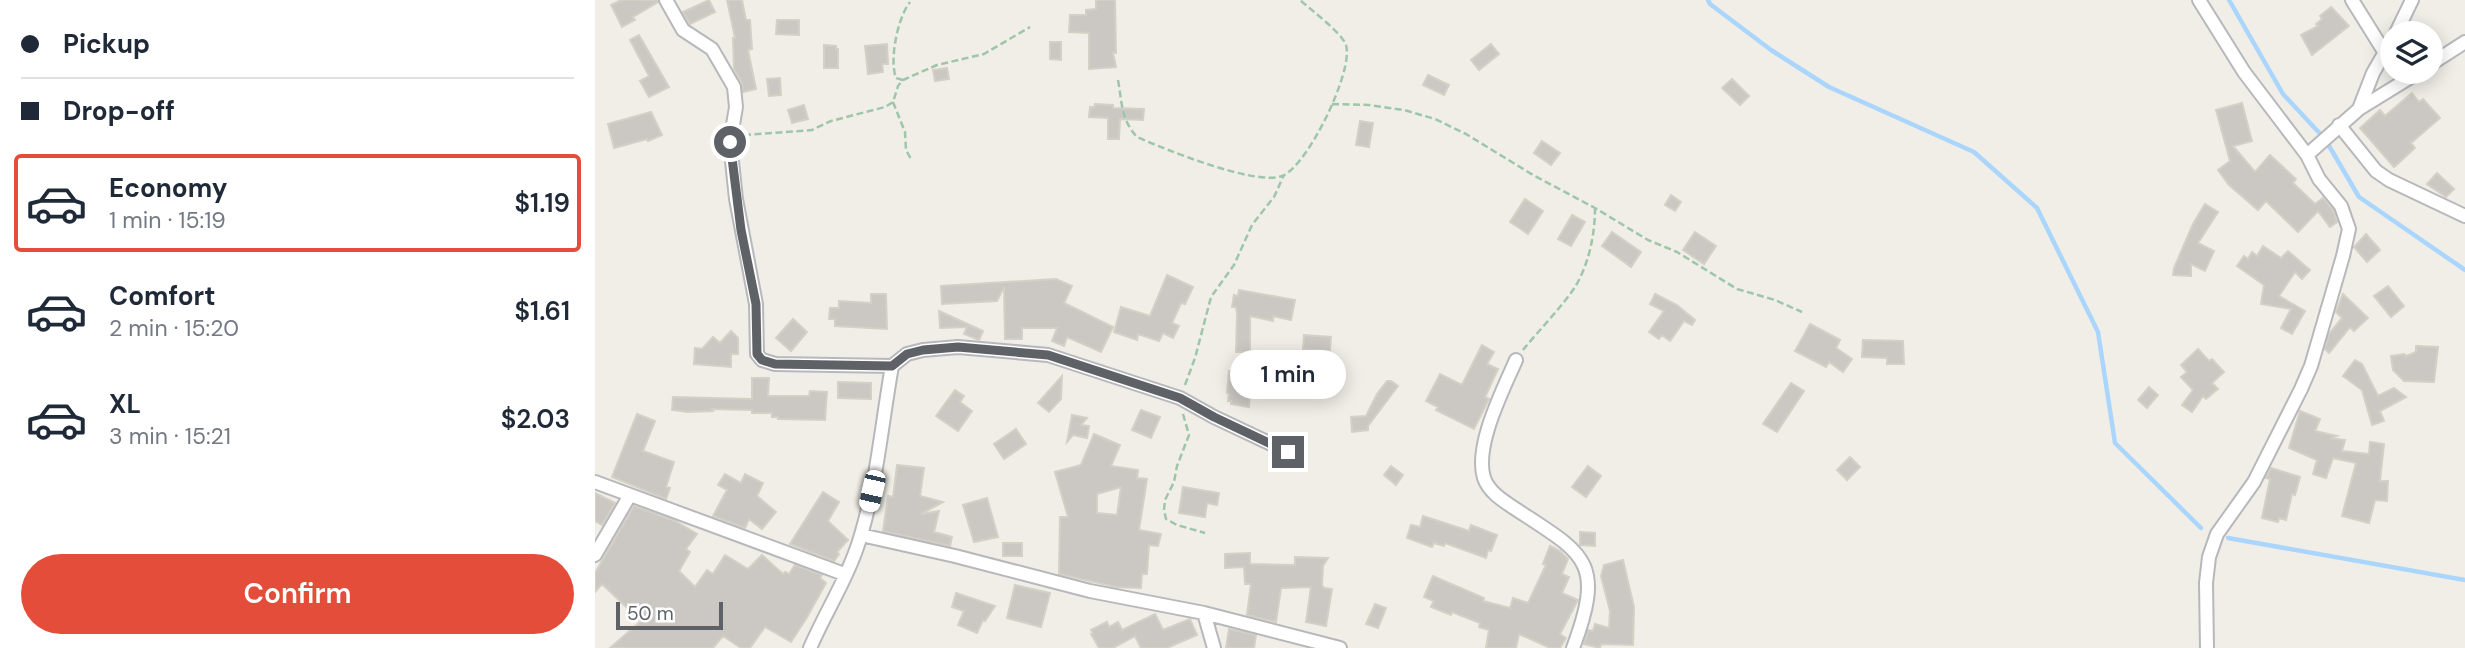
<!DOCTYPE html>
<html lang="en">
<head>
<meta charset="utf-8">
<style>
	:root { --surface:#fff; --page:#f2f2f3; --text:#1f2937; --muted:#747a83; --line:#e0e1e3; --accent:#e34d39 }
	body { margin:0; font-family:"DM Sans",sans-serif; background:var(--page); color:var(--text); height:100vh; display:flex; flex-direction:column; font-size:26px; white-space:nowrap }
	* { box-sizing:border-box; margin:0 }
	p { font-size:23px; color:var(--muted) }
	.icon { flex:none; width:38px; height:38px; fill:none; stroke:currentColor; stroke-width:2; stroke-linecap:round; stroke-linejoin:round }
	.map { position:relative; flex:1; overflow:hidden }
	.drawer { display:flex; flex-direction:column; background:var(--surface); width:595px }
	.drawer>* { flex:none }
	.banner { display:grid; align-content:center; height:154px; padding:0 21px; background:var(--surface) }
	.buttons { position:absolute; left:1785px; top:21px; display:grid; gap:14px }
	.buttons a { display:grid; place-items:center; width:63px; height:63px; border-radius:50%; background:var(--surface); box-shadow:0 4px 18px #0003; font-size:35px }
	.scale { position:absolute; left:21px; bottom:18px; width:107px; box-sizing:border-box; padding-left:7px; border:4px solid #5e6166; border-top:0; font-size:19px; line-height:24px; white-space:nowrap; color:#5e6166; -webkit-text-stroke:5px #fff; paint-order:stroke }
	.end { position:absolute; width:32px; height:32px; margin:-16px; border:9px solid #5e6166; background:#fff; box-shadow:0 0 0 4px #fff }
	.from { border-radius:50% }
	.bubble { position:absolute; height:49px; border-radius:24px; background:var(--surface); box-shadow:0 4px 18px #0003; font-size:23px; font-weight:600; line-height:49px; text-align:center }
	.car { position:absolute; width:21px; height:42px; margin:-21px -10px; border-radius:9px; box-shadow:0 0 5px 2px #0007; background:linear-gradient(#fff 24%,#345 0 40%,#fff 0 76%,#345 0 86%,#fff 0) }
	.banner b { display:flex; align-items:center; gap:24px; height:66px; font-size:26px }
	.banner b+b { border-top:2px solid var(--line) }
	.banner i { width:18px; height:18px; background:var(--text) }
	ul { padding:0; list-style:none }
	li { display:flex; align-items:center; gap:21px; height:98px; margin:0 14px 10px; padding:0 7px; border:4px solid transparent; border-radius:7px }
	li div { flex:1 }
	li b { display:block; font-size:26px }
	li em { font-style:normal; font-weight:600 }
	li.selected { border-color:var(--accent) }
	li>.icon { width:63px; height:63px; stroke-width:1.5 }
	.primary-button { display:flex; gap:14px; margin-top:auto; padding:14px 21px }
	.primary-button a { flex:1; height:80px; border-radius:42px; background:var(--accent); color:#fff; font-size:28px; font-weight:600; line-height:80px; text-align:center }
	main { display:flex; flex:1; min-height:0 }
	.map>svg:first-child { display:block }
</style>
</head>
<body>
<main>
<section class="drawer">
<div class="banner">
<b><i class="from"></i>Pickup</b>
<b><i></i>Drop-off</b>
</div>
<ul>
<li class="selected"><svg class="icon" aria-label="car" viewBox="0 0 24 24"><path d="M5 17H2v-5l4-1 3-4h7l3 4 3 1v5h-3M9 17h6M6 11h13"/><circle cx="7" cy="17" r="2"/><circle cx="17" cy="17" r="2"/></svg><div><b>Economy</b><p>1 min · 15:19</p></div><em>$1.19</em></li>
<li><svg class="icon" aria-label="car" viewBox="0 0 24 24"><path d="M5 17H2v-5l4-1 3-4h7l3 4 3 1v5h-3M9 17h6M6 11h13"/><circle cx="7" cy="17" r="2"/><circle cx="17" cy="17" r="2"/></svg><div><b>Comfort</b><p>2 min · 15:20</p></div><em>$1.61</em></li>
<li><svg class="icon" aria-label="car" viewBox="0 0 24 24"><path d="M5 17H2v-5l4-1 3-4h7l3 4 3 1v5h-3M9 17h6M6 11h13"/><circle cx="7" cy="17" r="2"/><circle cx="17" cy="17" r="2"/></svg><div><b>XL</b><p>3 min · 15:21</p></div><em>$2.03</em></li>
</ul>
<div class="primary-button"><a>Confirm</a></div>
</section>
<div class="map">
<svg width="1870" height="648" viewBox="0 0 1870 648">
	<rect width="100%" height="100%" fill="#f0eee7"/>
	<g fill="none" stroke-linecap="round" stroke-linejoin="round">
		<!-- stream -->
		<path stroke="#aad5fc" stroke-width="4.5" d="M1113 0 1115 4 1176 50 1234 87 1379 152 1442 208 1503 332 1520 443 1606 528
			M1634 0 1688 94 1730 139 1764 197 1870 270
			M1633 538 1870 580"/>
	</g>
	<!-- building -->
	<path fill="#cbc8c4" stroke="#d4d0c5" stroke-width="2" fill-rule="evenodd" d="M26 0H62L63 2 38 17 40 20 27 27 16 5Z
		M114 0 120 12 95 24 88 12Z
		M132 0H147L151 20H155L157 49 153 50 161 89 148 92 147 83 139 69 138 38H140Z
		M501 0H520L521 53H518L521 67 494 69V33L474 32 475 15H491V10L501 9Z
		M1736 7 1754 26 1717 55 1706 35 1723 26 1721 24 1727 19 1725 16Z
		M182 20H204V35L181 34Z
		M44 35 74 87 54 97 45 81 54 76 35 40Z
		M455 42H466V60L455 59Z
		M292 44 293 64H287L288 72 273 74 270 46Z
		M896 44 904 54 884 70 876 60Z
		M229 45 241 46V49H243V68H229Z
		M352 68 354 79 340 81 338 70Z
		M833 75 854 85 849 95 828 85Z
		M185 78 186 95 174 96 172 79Z
		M1137 79 1154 96 1145 105 1127 88Z
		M1817 93 1824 102 1828 99 1845 118 1816 143 1820 148 1799 167 1765 128 1785 110 1790 116Z
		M1647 103 1657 141 1638 146 1660 172 1675 155 1701 179 1698 183 1720 204 1728 198 1738 210 1742 222 1735 227 1723 211 1703 232 1671 201 1663 210 1634 185 1623 170 1635 161 1621 110Z
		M500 104 518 105V108L549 109 548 120 525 119 524 139H513V118L494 117 495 107H499Z
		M209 105 213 119 197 123 193 110Z
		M56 112 67 135 53 141 52 139 19 148 13 124Z
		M765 121 778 123 774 147 761 145Z
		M947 141 965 153 956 165 939 153Z
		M1842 173 1859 189 1851 197 1832 184Z
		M1076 195 1086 202 1080 211 1070 205Z
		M930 199 948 211 933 234 915 222Z
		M1610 204 1623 212 1603 243 1619 251 1610 271 1596 264V276L1578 275 1579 268 1598 224Z
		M977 215 990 222 976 246 963 239Z
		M1017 232 1046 252 1036 267 1007 246Z
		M1100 232 1121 246 1109 264 1088 250Z
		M1771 234 1785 250 1772 262 1759 247Z
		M1668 246 1686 258 1693 251 1715 270 1707 279 1700 272 1684 296 1710 311 1697 334 1686 328 1696 309 1666 304 1669 285 1642 266 1649 256 1653 259 1657 252 1662 256Z
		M572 275 598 287 590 304 586 303 577 323 584 326 578 338 568 333 564 341 543 334 542 340 519 332 526 307 555 316Z
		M461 279 477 286 469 303 518 327 506 352 472 337 469 346 457 341 462 328H427V339H410L409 287 402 301 347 304 346 286Z
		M1793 286 1809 306 1796 317 1779 296Z
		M644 290 700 300 696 320 678 316V321L655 316V352H641L642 313 641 307H637L639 295 643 296Z
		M276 294H291L292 329 240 326V319H234L235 308H244V301L276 303Z
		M1060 294 1082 305 1100 320 1097 325 1089 321 1075 341 1067 335 1064 339 1054 332 1069 311 1055 304Z
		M1748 294 1773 318 1759 331 1755 327 1734 353 1730 349 1734 334 1747 318 1741 312Z
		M344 311 388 331 384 340 369 334 372 327 345 328Z
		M198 319 212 332 196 351 181 338Z
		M1215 324 1245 340 1241 348 1257 359 1248 372 1234 362 1231 367 1200 351Z
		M136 331 143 338V354H136V367L99 364 100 348 107 349 118 337 125 343Z
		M709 335 736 337 735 351 708 349Z
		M1268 340 1308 341 1309 364H1292V358L1267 357Z
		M887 345 899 352 892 364 903 369 890 397 894 399 879 429 841 410 843 407 831 401 845 374 867 385Z
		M1821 346 1843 347 1839 382 1809 381 1798 370 1796 356 1809 354 1811 356 1821 352Z
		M1603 349 1614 361 1617 359 1629 372 1617 383 1623 389 1611 399 1608 396 1597 412 1587 405 1598 390 1586 377 1592 372 1586 365Z
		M1760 360 1767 364 1783 396 1799 388 1811 397 1785 411 1789 421 1777 425 1767 390 1748 376Z
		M634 371 667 375 665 387H662L661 394H655L654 407 636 404V401H633L634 394 632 393Z
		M467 376 466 399 454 412 443 403Z
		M157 378H174L173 396H214L215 391 232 392 230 420 183 419V417H177V413H157V410L117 409 118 411 93 412 77 410 78 397 157 399Z
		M792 381H796L803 386 773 426V430L757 432 756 417 771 416 782 394Z
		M243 382 276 383V399L243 398Z
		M1196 383 1209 391 1182 432 1168 424Z
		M1554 387 1563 395 1552 408 1543 400Z
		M360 390 369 396 365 402 377 411 363 431 341 416Z
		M546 410 565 417 556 438 537 430Z
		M1705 411 1725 419 1720 431 1742 436 1736 438 1750 440 1747 451 1774 454 1775 442 1789 444 1785 481H1793L1792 501 1780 500 1774 523 1747 516 1761 463 1738 458 1731 478 1718 474 1722 460 1694 448Z
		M42 414 60 421 48 451 79 462 71 487 75 488 71 499 17 477Z
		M477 415 492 418 486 425 494 426 492 438 478 435 472 442Z
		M421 429 431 444 409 459 399 444Z
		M499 434 525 445 516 466 543 470 542 478 552 479 544 530 566 534 563 546 554 545 552 574H547L546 588 521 587 464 574 465 517H473L460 472 486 465ZM526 487 522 515 502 513V494Z
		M1255 457 1265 467 1252 480 1242 470Z
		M302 465 329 468 325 496 348 502 326 514 344 511 339 532 357 537 355 546 288 531 293 496 298 497Z
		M796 466 808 475 801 485 789 475Z
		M993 466 1006 476 991 497 977 487Z
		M1676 468 1705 477 1700 495 1697 494 1691 520 1684 518 1683 522 1667 518 1675 479 1671 478Z
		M130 474 146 483 150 474 168 483 162 496 181 512 167 529 154 519 150 528 118 516 132 490 123 485Z
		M588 487 624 493 622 505 612 503 610 517 584 513Z
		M228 492 244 502 233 521 253 540 242 552 244 554 239 561 195 544Z
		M0 493 20 503 7 525 0 521Z
		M392 498 403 537 379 542 368 505Z
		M39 506 80 521 102 534 91 549 95 552 84 571 100 587 112 570 118 574 130 555 153 569 167 555 188 574 190 572 194 574 200 565 227 575 225 578 231 583 211 619 196 642 170 627 155 648H146L128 636 118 648H15L46 621 7 584 0 592V573Z
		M828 516 874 531 876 525 902 535 896 551 893 550 891 558 850 543 849 546 839 543 837 547 812 538 816 525 825 527Z
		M985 532 1000 533V546L985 545Z
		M408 543H427V556H408Z
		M955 546 965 551 973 559 967 574 974 577 967 593 983 600 965 634 971 638 965 648H955L924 634 921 648H891L894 630 884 627 885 623 857 612 856 615 836 607 839 601 829 597 838 576 889 598 888 601 915 608 918 598 933 603 951 565 948 564Z
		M655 553V564L700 565V557L733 558 728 566 727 585 729 588 737 589 731 626 711 622 716 587 686 588 681 622 652 615 656 584H650L649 567 630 568V554Z
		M1028 560 1039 607 1038 645 1006 644 1005 648 989 644 993 630 998 631 1000 624 1014 628 1015 611 1006 576 1009 565Z
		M420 585 455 593 446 627 412 618Z
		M361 593 400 606 390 621 388 620 382 633 363 625 369 611 357 607Z
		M780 604 791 608 783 628 771 624Z
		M560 614 568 630 595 619 602 635 572 648H546L540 636 518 648H504L496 634 498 633 496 630 512 622 514 627 523 622 527 630Z
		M634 629 661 635 659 648H631Z"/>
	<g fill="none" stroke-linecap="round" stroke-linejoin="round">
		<defs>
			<path id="street" d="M71 0 88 30 117 49 139 87 141 107 135 142 141 199 161 304 162 354 167 360 180 364 297 366 312 354 328 350 363 347 453 355 585 398 619 417 693 452
				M1604 0 1649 72 1712 155 1724 179 1746 206 1754 229 1748 256 1716 366 1706 389 1659 482 1622 534 1614 557 1611 583 1612 648
				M1757 0 1790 53
				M1801 33 1817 0
				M1836 64 1870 42
				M1764 109 1778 73 1797 40
				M1744 125 1781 171 1794 180 1870 216
				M1712 155 1764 109 1824 72
				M921 360C908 390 879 446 889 478 894 492 907 500 919 508 989 554 1011 560 978 648
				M0 482 249 574
				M266 535 360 556 495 591 609 613 745 648
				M0 555 35 495
				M609 613 619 648
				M215 648C231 611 255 574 266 535 282 481 287 422 297 366"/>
		</defs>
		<!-- street casing -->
		<use href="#street" stroke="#b7b8bc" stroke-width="16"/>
		<!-- path -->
		<path stroke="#9ec6ab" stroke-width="2.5" stroke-dasharray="7 3.5" stroke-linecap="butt" d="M308 80 301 78C294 59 303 17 315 2
			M523 80C527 102 526 120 542 137 569 149 660 186 687 176 712 167 759 71 751 45 746 32 716 10 705 0
			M298 102 310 132 311 150 316 159
			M737 104 774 105 809 110 840 119 871 134 938 175 1000 208 1053 240 1082 252 1142 289 1180 300 1207 312
			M149 135 217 130 236 121 290 107 298 102 303 86 308 80 342 65 389 54 435 27
			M928 350C944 330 967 307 980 287 994 264 1000 234 1000 208
			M590 385 600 358 616 297 639 265 657 225 679 197 689 175
			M588 414 594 435 582 466 579 482 570 500 569 510 571 519 582 525 610 533"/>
		<!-- street -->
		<use href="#street" stroke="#fff" stroke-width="12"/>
	</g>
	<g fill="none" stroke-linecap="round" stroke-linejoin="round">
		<!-- route -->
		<path stroke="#5e6166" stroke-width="9" d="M135 142 146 230 161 304 162 354 167 360 180 364 297 366 312 354 328 350 363 347 453 355 585 398 619 417 693 452"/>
	</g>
</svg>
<div class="buttons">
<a><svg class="icon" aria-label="layers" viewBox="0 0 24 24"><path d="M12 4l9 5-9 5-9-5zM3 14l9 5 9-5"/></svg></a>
</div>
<div class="scale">50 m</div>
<i class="end from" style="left:135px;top:142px"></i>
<i class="end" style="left:693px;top:452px"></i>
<div class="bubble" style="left:635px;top:350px;width:116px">1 min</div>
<i class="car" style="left:277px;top:491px;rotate:193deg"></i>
</div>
</main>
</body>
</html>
